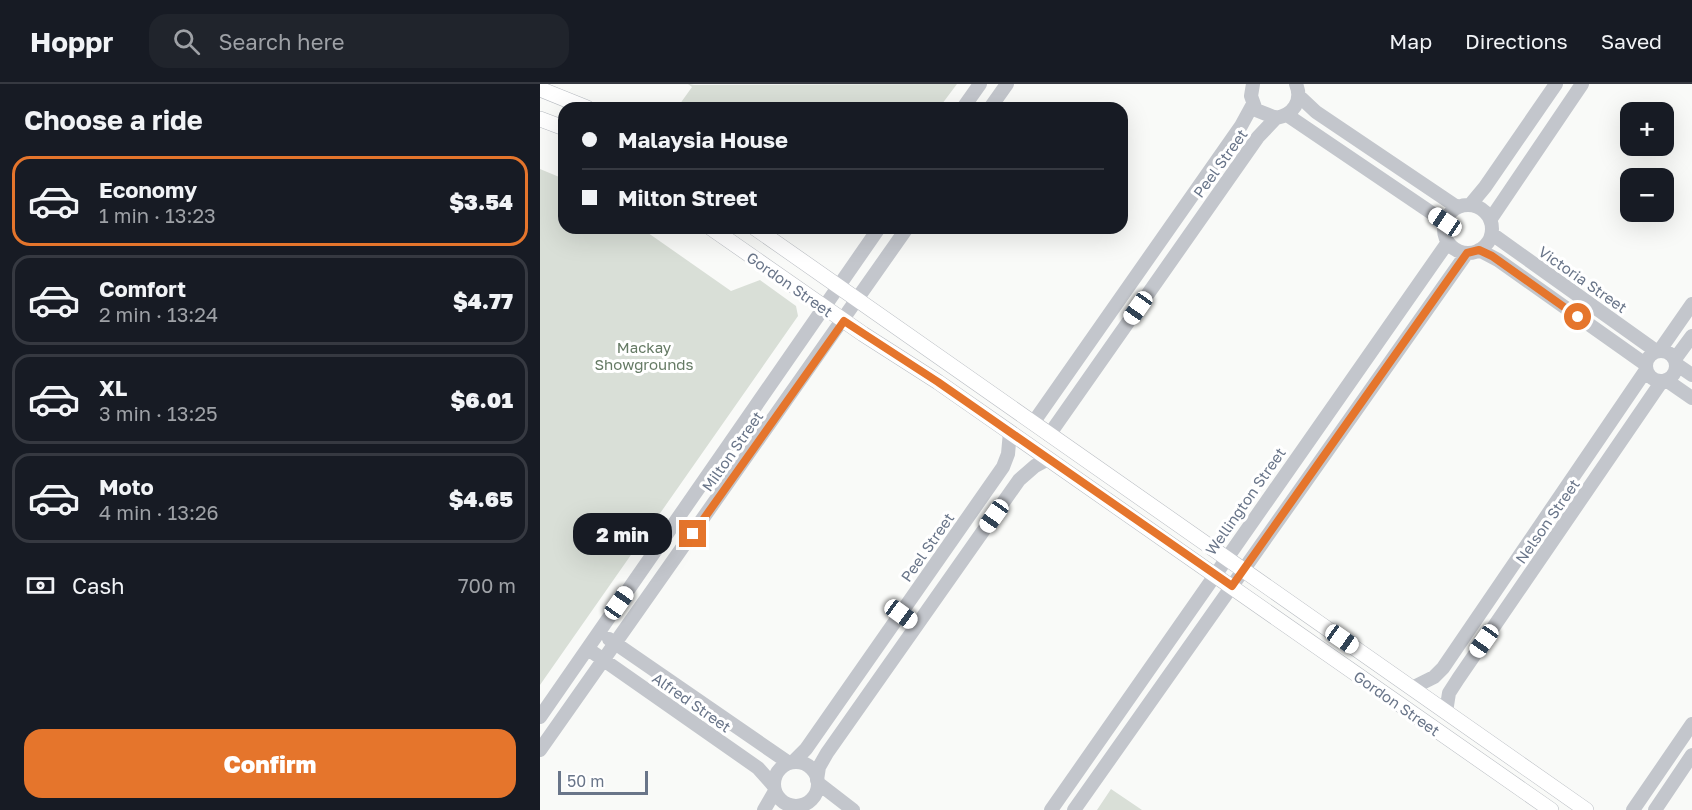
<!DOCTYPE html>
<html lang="en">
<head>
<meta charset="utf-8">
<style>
	:root { --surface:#171b24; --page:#20242c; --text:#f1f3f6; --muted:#9ea1a6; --line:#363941; --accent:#e5752c }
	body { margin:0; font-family:"Golos Text",sans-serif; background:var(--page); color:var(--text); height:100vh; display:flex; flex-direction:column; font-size:22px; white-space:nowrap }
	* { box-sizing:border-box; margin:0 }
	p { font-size:20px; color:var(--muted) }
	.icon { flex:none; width:33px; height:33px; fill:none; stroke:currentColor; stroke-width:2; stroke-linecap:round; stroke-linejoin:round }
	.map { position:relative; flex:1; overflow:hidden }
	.side { display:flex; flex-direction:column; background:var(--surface); width:540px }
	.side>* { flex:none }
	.hud { position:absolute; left:18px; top:18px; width:570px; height:132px; border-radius:18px; box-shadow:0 6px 24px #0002; display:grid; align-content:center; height:132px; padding:0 24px; background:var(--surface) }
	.controls { position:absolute; left:1080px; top:18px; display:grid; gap:12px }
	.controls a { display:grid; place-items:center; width:54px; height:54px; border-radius:12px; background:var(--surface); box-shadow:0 6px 24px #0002; font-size:30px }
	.scale { position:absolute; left:18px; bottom:15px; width:90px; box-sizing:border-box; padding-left:6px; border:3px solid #697589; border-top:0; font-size:16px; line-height:21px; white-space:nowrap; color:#697589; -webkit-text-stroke:4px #fff; paint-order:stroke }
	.end { position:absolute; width:27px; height:27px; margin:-14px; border:8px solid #e5752c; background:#fff; box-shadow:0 0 0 3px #fff }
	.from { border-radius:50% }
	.bubble { position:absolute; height:42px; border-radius:18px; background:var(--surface); box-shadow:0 6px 24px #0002; font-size:20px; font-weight:800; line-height:42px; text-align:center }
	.car { position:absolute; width:18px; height:36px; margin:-18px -9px; border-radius:8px; box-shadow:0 0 4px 2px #0007; background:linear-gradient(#fff 24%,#345 0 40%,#fff 0 76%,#345 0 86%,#fff 0) }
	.hud b { display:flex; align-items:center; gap:21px; height:57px; font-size:22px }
	.hud b+b { border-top:2px solid var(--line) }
	.hud i { width:15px; height:15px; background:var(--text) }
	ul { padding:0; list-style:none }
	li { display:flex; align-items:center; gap:18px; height:90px; margin:0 12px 9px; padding:0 12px; border:3px solid var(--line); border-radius:18px }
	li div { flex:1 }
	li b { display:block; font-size:22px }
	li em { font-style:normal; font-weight:800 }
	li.current { border-color:var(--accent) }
	li>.icon { width:54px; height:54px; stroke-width:1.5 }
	h2 { padding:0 24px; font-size:27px; line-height:72px }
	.pay { display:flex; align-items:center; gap:15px; height:66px; padding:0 24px; font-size:22px }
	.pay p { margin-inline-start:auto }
	.cta { display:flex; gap:12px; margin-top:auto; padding:12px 24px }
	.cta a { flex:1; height:69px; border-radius:18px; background:var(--accent); color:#fff; font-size:24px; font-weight:800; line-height:69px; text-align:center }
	header { display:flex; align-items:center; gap:36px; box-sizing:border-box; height:84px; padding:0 30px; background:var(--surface); border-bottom:2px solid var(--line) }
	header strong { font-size:28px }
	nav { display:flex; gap:33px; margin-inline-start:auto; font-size:21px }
	.search { width:420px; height:54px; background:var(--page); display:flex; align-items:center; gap:15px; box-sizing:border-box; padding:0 21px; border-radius:18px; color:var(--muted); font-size:22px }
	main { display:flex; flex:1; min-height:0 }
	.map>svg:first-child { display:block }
</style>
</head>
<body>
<header>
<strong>Hoppr</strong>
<div class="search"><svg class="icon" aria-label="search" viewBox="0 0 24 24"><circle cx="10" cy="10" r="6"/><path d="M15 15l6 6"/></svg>Search here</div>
<nav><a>Map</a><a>Directions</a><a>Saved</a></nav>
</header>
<main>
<section class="side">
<h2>Choose a ride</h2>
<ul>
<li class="current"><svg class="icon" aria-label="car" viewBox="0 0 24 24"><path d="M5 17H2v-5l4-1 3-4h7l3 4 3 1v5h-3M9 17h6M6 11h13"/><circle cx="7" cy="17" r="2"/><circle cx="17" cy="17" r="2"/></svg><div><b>Economy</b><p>1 min · 13:23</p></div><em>$3.54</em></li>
<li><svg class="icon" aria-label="car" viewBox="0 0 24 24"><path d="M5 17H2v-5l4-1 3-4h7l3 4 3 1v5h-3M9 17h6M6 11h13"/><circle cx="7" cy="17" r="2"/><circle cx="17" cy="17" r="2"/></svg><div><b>Comfort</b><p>2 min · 13:24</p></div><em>$4.77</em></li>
<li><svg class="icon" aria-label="car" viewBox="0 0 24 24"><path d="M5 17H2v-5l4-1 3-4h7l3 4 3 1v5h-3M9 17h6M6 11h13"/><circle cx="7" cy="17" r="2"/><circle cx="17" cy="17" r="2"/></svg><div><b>XL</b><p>3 min · 13:25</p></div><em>$6.01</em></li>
<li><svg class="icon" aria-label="car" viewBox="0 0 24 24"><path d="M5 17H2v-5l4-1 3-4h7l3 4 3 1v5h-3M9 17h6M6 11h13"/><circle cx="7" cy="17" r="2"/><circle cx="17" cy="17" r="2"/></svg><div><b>Moto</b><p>4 min · 13:26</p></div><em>$4.65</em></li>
</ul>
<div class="pay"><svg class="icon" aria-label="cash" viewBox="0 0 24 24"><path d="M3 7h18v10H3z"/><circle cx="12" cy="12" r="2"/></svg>Cash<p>700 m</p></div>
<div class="cta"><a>Confirm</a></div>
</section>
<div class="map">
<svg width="1152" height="726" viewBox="0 0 1152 726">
	<rect width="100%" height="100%" fill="#f9faf8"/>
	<!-- green -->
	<path fill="#d9dfd7" d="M148 0 154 1 417 0 399 24H137L152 3Z
		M0 85 24 95V144H101L191 207 220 196 256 222 258 232 0 601Z
		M571 705 602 726H557Z"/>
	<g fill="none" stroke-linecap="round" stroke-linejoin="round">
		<defs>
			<path id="secondary" d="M0 5 47 24
				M0 35 24 44
				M171 144 323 250 398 298 1011 726
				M215 144 1046 726"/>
		</defs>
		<!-- secondary casing -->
		<use href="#secondary" stroke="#b8bcc2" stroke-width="16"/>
		<!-- tertiary -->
		<path stroke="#c3c6cc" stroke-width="14" d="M713 0 711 12 716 26 736 34C753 31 763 17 756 0
			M759 12 776 28 917 123
			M423 24 440 0
			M450 24 467 0
			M747 31 905 138
			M930 121 945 103 1016 0
			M904 145a24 24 0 1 1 48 0a24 24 0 1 1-48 0Z
			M950 136 1042 0
			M952 150 1116 267
			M939 166 958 176 1105 280
			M1120 266 1152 220
			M1106 282a15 15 0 1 1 30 0a15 15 0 1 1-30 0Z
			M1135 275 1152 252
			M1136 280 1152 291
			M1126 296 1152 314
			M493 339 701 42 713 20
			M509 351 718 53 736 34
			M69 555 249 679
			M48 565 218 684 234 702
			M872 604 894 593 903 584 1106 286
			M906 628 909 609 918 595 1122 297
			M0 633 339 144
			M0 666 367 144
			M253 678 266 665 463 383 468 370 470 348
			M234 700a22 22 0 1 1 44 0a22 22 0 1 1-44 0Z
			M277 696 279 683 287 669 479 396 495 382 508 375
			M278 699 313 726
			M224 726 235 707
			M511 726 908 158
			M534 726 927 169
			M1093 726 1152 640
			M1115 726 1152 671"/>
		<!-- secondary -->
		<use href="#secondary" stroke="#fff" stroke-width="15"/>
	</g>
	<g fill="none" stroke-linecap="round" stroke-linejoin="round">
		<!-- route -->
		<path stroke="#e5752c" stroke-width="8" d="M153 450 304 237 398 298 692 502 927 169 939 166 952 172 1038 233"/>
	</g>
	<g text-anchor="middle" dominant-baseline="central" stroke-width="6" stroke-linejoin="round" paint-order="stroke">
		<!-- street labels -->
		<g font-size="15" fill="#697589" stroke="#fff">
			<text transform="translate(680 79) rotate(-54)">Peel Street</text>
			<text transform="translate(1043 195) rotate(35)">Victoria Street</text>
			<text transform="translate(250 200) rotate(35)">Gordon Street</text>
			<text transform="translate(192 367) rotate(-55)">Milton Street</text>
			<text transform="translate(705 417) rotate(-55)">Wellington Street</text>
			<text transform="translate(1007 437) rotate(-55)">Nelson Street</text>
			<text transform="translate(387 463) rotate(-55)">Peel Street</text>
			<text transform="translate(152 618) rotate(35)">Alfred Street</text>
			<text transform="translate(857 619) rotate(35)">Gordon Street</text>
		</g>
		<!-- park labels -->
		<g font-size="15" fill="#657a64" stroke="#fff">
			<text x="104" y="263">Mackay<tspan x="104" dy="17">Showgrounds</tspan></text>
		</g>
	</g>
</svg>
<div class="controls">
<a>+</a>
<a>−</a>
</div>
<div class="scale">50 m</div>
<i class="end from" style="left:1038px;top:233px"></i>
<i class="end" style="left:153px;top:450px"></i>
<div class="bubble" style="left:33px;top:429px;width:99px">2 min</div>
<i class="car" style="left:905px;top:138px;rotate:304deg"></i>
<i class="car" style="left:598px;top:224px;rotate:215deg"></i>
<i class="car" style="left:454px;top:432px;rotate:215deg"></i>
<i class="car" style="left:79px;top:519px;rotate:35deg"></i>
<i class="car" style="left:361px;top:530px;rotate:126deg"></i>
<i class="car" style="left:802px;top:555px;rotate:125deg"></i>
<i class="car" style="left:944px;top:557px;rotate:215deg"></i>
<div class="hud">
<b><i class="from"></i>Malaysia House</b>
<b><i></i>Milton Street</b>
</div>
</div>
</main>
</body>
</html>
